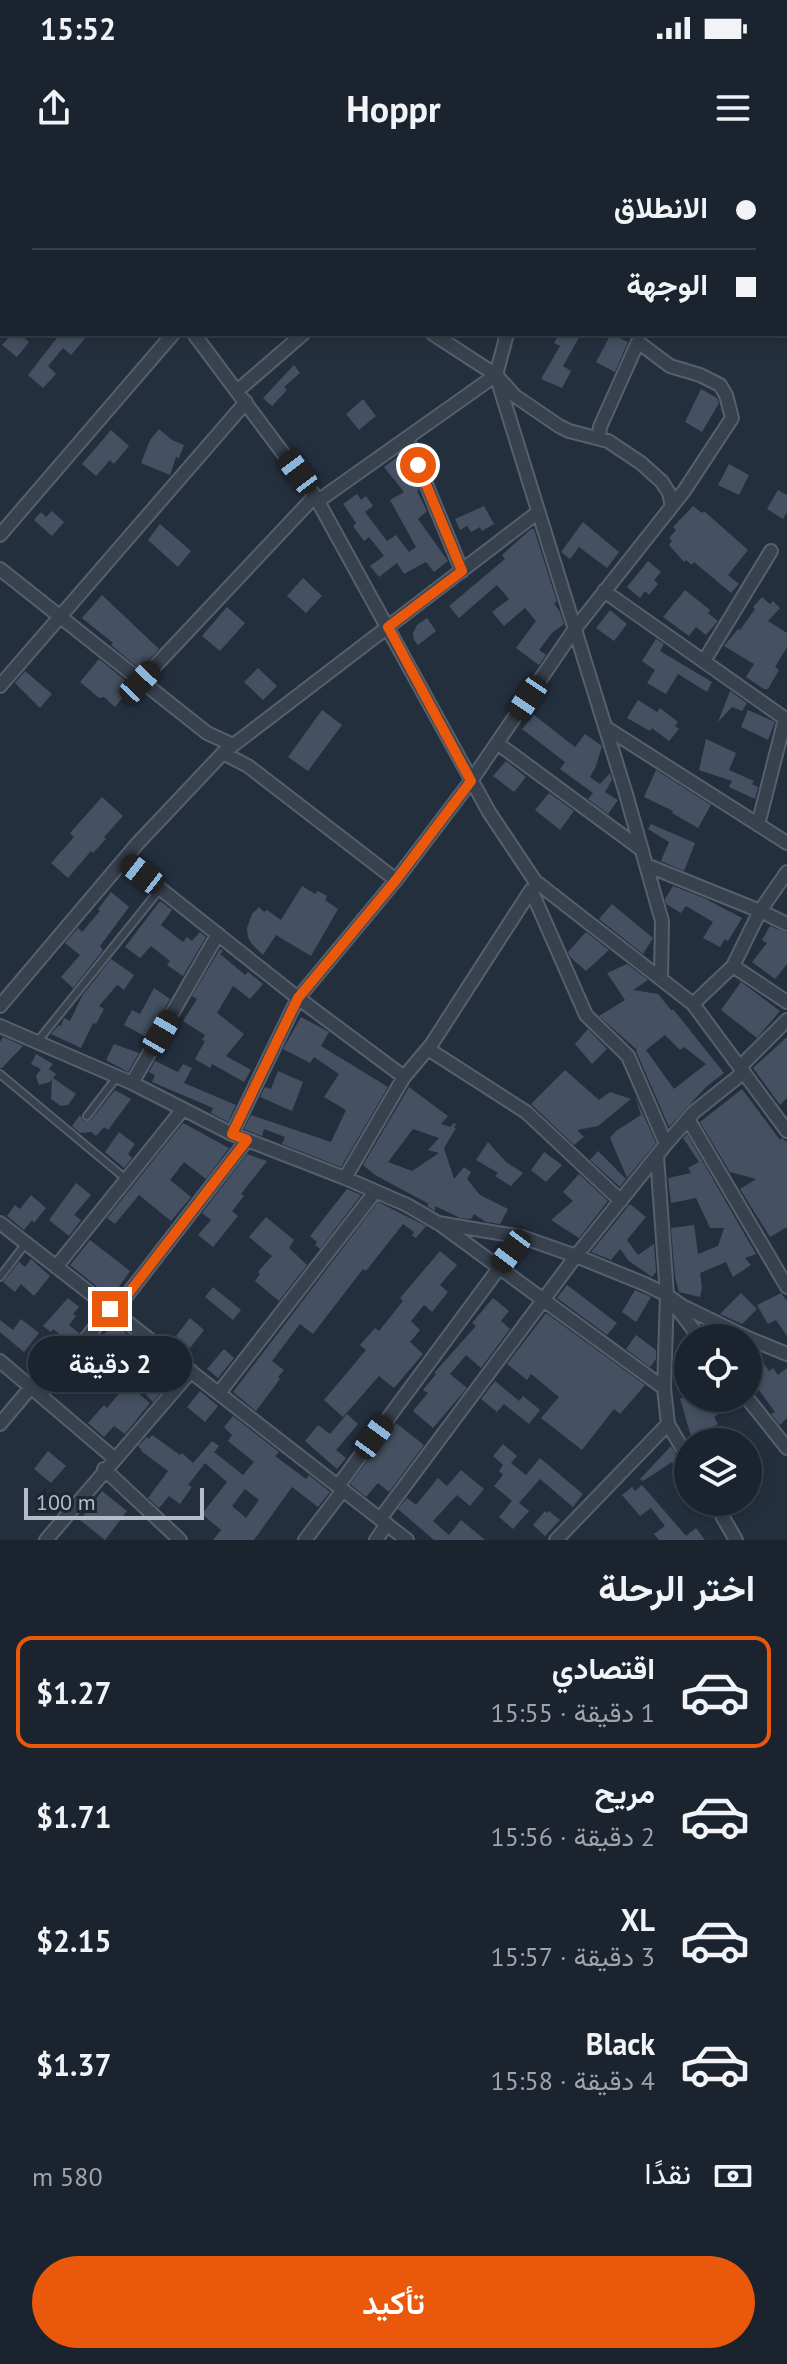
<!DOCTYPE html>
<html lang="ar">
<head>
<meta charset="utf-8">
<style>
	:root { --surface:#1b232e; --page:#282f3a; --text:#f1f3f6; --muted:#a0a4aa; --line:#39404a; --accent:#ea580c }
	body { margin:0; font-family:"PT Sans",Vazirmatn,sans-serif; background:var(--page); color:var(--text); direction:rtl; height:100vh; display:flex; flex-direction:column; font-size:30px; white-space:nowrap }
	* { box-sizing:border-box; margin:0 }
	p { font-size:26px; color:var(--muted) }
	.icon { flex:none; width:44px; height:44px; fill:none; stroke:currentColor; stroke-width:2; stroke-linecap:round; stroke-linejoin:round }
	.map { position:relative; height:1380px; overflow:hidden; direction:ltr }
	.side { display:flex; flex-direction:column; background:var(--surface); flex:1 }
	.side>* { flex:none }
	.top-card { position:absolute; left:0px; top:0px; width:788px; height:176px; box-shadow:0 4px 12px #0003,0 0 0 2px var(--line); direction:rtl; display:grid; align-content:center; height:176px; padding:0 32px; background:var(--surface) }
	.tools { position:absolute; left:674px; top:1164px; display:grid; gap:16px }
	.tools a { display:grid; place-items:center; width:88px; height:88px; border-radius:50%; background:var(--surface); box-shadow:0 4px 12px #0003,0 0 0 2px var(--line); font-size:40px }
	.scale { position:absolute; left:24px; bottom:20px; width:180px; box-sizing:border-box; padding-left:8px; border:4px solid #b4bcc9; border-top:0; font-size:22px; line-height:28px; white-space:nowrap; color:#b4bcc9; -webkit-text-stroke:6px #1d2633; paint-order:stroke }
	.end { position:absolute; width:36px; height:36px; margin:-18px; border:10px solid #ea580c; background:#fff; box-shadow:0 0 0 4px #fff }
	.from { border-radius:50% }
	.bubble { position:absolute; height:56px; border-radius:28px; background:var(--surface); box-shadow:0 4px 12px #0003,0 0 0 2px var(--line); font-size:26px; font-weight:600; line-height:56px; text-align:center; direction:rtl }
	.car { position:absolute; width:24px; height:48px; margin:-24px -12px; border-radius:10px; box-shadow:0 0 6px 2px #0007; background:linear-gradient(#222 24%,#8ab4d8 0 40%,#222 0 76%,#8ab4d8 0 86%,#222 0) }
	.top-card b { display:flex; align-items:center; gap:28px; height:76px; font-size:30px }
	.top-card b+b { border-top:2px solid var(--line) }
	.top-card i { width:20px; height:20px; background:var(--text) }
	ul { padding:0; list-style:none }
	li { display:flex; align-items:center; gap:24px; height:112px; margin:0 16px 12px; padding:0 16px; border:4px solid transparent; border-radius:16px }
	li div { flex:1 }
	li b { display:block; font-size:30px }
	li em { font-style:normal; font-weight:600 }
	li.active { border-color:var(--accent) }
	li>.icon { width:72px; height:72px; stroke-width:1.5 }
	h2 { padding:0 32px; font-size:36px; line-height:96px }
	.pay { display:flex; align-items:center; gap:20px; height:88px; padding:0 32px; font-size:30px }
	.pay p { margin-inline-start:auto }
	.cta { display:flex; gap:16px; margin-top:auto; padding:16px 32px }
	.cta a { flex:1; height:92px; border-radius:48px; background:var(--accent); color:#fff; font-size:32px; font-weight:600; line-height:92px; text-align:center }
	.status { display:flex; justify-content:space-between; align-items:center; height:56px; padding:0 40px; background:var(--surface); direction:ltr }
	.status svg { height:22px; fill:currentColor }
	header { display:flex; justify-content:space-between; align-items:center; height:104px; padding:0 32px; background:var(--surface); font-size:36px; font-weight:600 }
	.map>svg:first-child { display:block }
</style>
</head>
<body>
<div class="status"><b>15:52</b><svg viewBox="0 0 49 12"><path d="M0 12V9h3v3zM5 12V6h3v6zM10 12V3h3v9zM15 12V0h3v12zM26 1h20v11H26zM47 4h2v5h-2z"/></svg></div>
<header><svg class="icon" aria-label="menu" viewBox="0 0 24 24"><path d="M4 6h16M4 12h16M4 18h16"/></svg>Hoppr<svg class="icon" aria-label="share" viewBox="0 0 24 24"><path d="M12 15V3M7 8l5-5 5 5M5 13v7h14v-7"/></svg></header>
<div class="map">
<svg width="787" height="1380" viewBox="0 0 787 1380">
	<rect width="100%" height="100%" fill="#242f3e"/>
	<!-- building -->
	<path fill="#455162" fill-rule="evenodd" d="M12 174H20L29 182 17 197 2 185Z
		M60 174H89L71 195 63 188 48 206 56 214 43 228 28 215Z
		M559 174H581L563 206 571 211 562 228 541 219 560 186 554 183Z
		M611 174 628 182 615 212 596 202Z
		M294 205 300 213 284 227 287 230 272 246 263 238Z
		M701 229 717 238 719 243 702 272 685 262Z
		M363 239 376 256 359 270 346 254Z
		M159 269 172 280 184 285 179 298 176 297 170 315 141 303 150 280Z
		M111 270 129 286 114 304 110 300 96 316 82 304Z
		M399 296 411 310 419 330 417 331 427 351 418 359 448 401 434 412 426 402 404 414 397 403 379 417 370 406 384 396 369 377 364 381 353 366 356 363 343 344 357 334 361 340 366 336 373 346 365 352 387 381 396 375 409 392 416 387 390 340 404 332 384 307Z
		M729 304 749 315 739 335 718 325Z
		M778 330 787 335V352L783 359 767 349Z
		M484 346 494 364 482 371 480 367 471 372 467 366 460 370 455 359Z
		M693 346 702 353 704 351 748 390 728 415 739 424 731 433 694 402 692 405 686 400 684 402 669 385 672 381 669 378 676 370 673 367Z
		M52 351 64 362 52 376 34 360 41 352 46 357Z
		M583 362 619 392 607 408 579 387 570 399 561 392Z
		M160 364 191 391 178 407 148 380Z
		M531 369H534L557 442 554 443 560 452 564 464 552 473 539 490 546 495 539 505 516 488 536 461 525 448 504 466 492 452 509 439 497 425 459 458 449 446 505 399 502 395Z
		M648 401 661 412 654 420 658 424 649 435 645 431 640 438 627 427Z
		M303 418 322 436 306 453 287 436Z
		M685 430 710 450 708 453 718 461 706 475 696 467 689 476 663 457Z
		M102 435 159 489 140 509 111 485 113 483 82 458Z
		M762 437 770 444 773 441 780 448 768 461 787 473V487L775 507 779 510 768 529H764L746 517 754 504 724 486 738 469 740 470 755 449 753 447Z
		M227 447 245 463 220 491 202 476Z
		M610 450 627 464 614 481 596 468Z
		M427 458 436 471 418 485 414 480 413 473 417 465Z
		M656 479 664 484 660 491 712 522 707 532 678 514 666 534 647 523 655 510 642 501Z
		M99 499 132 526 115 547 104 537 99 538 80 522Z
		M258 508 277 526 263 540 244 522Z
		M25 511 52 534 40 548 15 523Z
		M730 531 747 543 742 551 732 547 718 562Z
		M638 540 657 552 660 548 678 562 675 566 679 569 669 581 652 568 650 571 627 558Z
		M322 550 342 565 308 611 288 597Z
		M748 550 775 562 768 580 741 567Z
		M534 555 575 587 585 574 602 586 596 606 590 617 600 624 610 613 612 620 605 632 618 640 608 654 588 639 593 633 560 609 565 602 522 569Z
		M706 579 736 593 729 610 754 621 752 624 758 627 755 639 729 627 732 621 699 610Z
		M506 601 526 617 514 632 493 616Z
		M656 610 711 645 698 668 672 653 673 651 644 637Z
		M549 633 574 651 560 670 535 650Z
		M102 637 123 656 104 677 106 679 93 693 91 691 68 718 51 703 74 677 70 673Z
		M651 664 695 683 684 711 661 701 669 682 648 669Z
		M302 726 315 734 318 731 327 736 325 740 338 749 311 796 276 775 263 795 251 783 248 777 247 768 252 754 259 747 264 752 267 750 281 760Z
		M673 726 704 738 742 758 728 781 725 779 720 787 703 778 713 762 686 746 681 753 666 744 665 739Z
		M111 732 129 747 100 786 103 790 73 828 61 817 80 795 65 783 78 768 82 772 100 751 98 749Z
		M160 741 172 750 161 765 183 782 187 777 192 781 200 772 206 777 183 816 167 805 170 801 151 786 140 798 125 787Z
		M612 744 653 778 643 794 599 759Z
		M770 766 787 773V804L775 819 752 802 767 783 762 780Z
		M586 772 609 790 586 811 570 797 568 792Z
		M220 789 223 791 220 794 245 815 248 812 263 824 250 839 233 826 217 853 244 874 226 896 251 910 244 922 212 904 210 908 195 899 205 881 202 880 205 875 183 861 197 839 192 836Z
		M111 799 134 815 124 830 117 825 99 846 104 849 96 864 93 863 81 888 51 874 59 865 61 866 64 858 70 861 82 836Z
		M627 804 648 820 633 830 658 834 672 851 673 849 724 913 707 926 669 967 636 891 637 890 599 856 625 840 607 813ZM665 875 680 890 684 887 706 904 674 929 646 890Z
		M741 822 780 851 757 878 721 850Z
		M154 828 170 839 148 878 124 865 132 850 140 854Z
		M301 857 329 872 321 886 388 927 341 1007 282 984 285 977 264 969 262 976 244 969 251 955 331 982 346 950 324 937 339 914 314 897 310 903 283 889Z
		M588 869 607 889 592 904 575 884Z
		M3 877 23 886 2 908H0V882Z
		M787 877V938L780 945 753 908Z
		M114 884 139 893 128 912 106 900Z
		M36 894 53 904 49 909 56 914 53 918 76 934 68 945 61 946 51 939 52 918 50 922 39 925 36 916 41 909 31 904Z
		M155 901 178 912 183 904 192 908 184 923 236 945 228 962 211 953 213 948 152 922 155 915 149 912Z
		M565 910 599 940 610 932 631 939 598 966 577 970 584 977 574 985 531 944Z
		M278 911 303 922 292 951 260 937 265 927 271 929Z
		M409 927 448 956 441 964 450 967 454 963 456 964 454 968H456L444 988 454 1019 464 1007 471 1012 467 1019 480 1035 508 1049 500 1064 486 1062 474 1054 471 1059 460 1058 435 1046V1051L427 1046 429 1044 375 1015 363 1005ZM413 969 439 978 428 990 439 993 412 1011 388 1002Z
		M742 929 780 980 782 978 787 982V1067L770 1077 740 1029 756 1019 730 1012 700 962Z
		M115 930 131 939 108 970 104 967 96 976 91 972 80 973 72 966 80 955 84 961 91 960Z
		M635 936 656 983 627 1018 610 978 616 971 641 955Z
		M183 963 229 988 206 1019 184 1002 170 1020 191 1037 171 1061 139 1035 115 1064 107 1058Z
		M119 972 135 984 128 994 132 998 124 1008 105 992Z
		M687 974 756 1094 745 1098 751 1105 733 1117 726 1102 700 1113 702 1128 700 1137 679 1132 675 1117 671 1068 694 1065 698 1094 718 1086 724 1068H710L696 1038 671 1043 668 1018 691 1013 688 1008 699 1002 683 978Z
		M488 982 506 1002 523 1013 511 1026 495 1016 498 1013 476 1000Z
		M598 991 626 1019 620 1027 590 1000Z
		M544 992 562 1005 546 1022 531 1010Z
		M247 994 267 1001 241 1034 244 1036 232 1051 238 1056 213 1087 198 1075 211 1060 202 1053Z
		M579 1014 608 1041 579 1078 551 1060 573 1041 563 1032Z
		M76 1023 91 1035 74 1055 81 1060 69 1076 49 1060Z
		M347 1029 361 1035 320 1089 315 1085 317 1082 310 1076Z
		M31 1035 46 1048 34 1063 32 1060 24 1070 7 1056 15 1045 20 1049Z
		M378 1042 426 1066 416 1078 412 1076 414 1072 403 1064 366 1111 363 1109 313 1174 300 1164 272 1201 284 1210 278 1217 280 1219 256 1251 233 1232Z
		M630 1044 646 1057 627 1080 638 1095 654 1084 656 1112 652 1117 629 1101 620 1089 611 1100 591 1092Z
		M266 1057 294 1080 289 1088 307 1105 279 1141 255 1121 260 1114 258 1112 272 1096 249 1077Z
		M90 1080 130 1111 111 1138 70 1105Z
		M440 1091 457 1105 440 1125 448 1132 432 1152 424 1145 411 1161 420 1170 410 1182 423 1194 394 1228 379 1216 343 1257 324 1240 366 1190 360 1185 375 1168 379 1171 403 1141 400 1138Z
		M31 1099 50 1116 34 1136 21 1124 15 1132 3 1122 19 1102 25 1107Z
		M567 1125 617 1163 607 1175 557 1138Z
		M213 1127 241 1150 233 1160 205 1137Z
		M635 1130 651 1137 636 1162 622 1152Z
		M741 1133 757 1149 742 1164 720 1154Z
		M781 1133 787 1141V1176L776 1160 768 1164 757 1145Z
		M68 1138 79 1147 73 1154 76 1156 69 1165 79 1173 71 1183 53 1169 51 1172 43 1166Z
		M493 1138 509 1151 501 1161 510 1169 481 1208 466 1195 450 1214 467 1228 433 1268 413 1251 428 1233 423 1230 436 1214 434 1213 476 1166 472 1163Z
		M546 1153 645 1225 620 1254 614 1249 582 1290 541 1258 559 1237 531 1214 527 1220 507 1204Z
		M190 1158 204 1170 190 1188 176 1176Z
		M21 1159 39 1173 24 1192 0 1172V1160L13 1170Z
		M112 1161 126 1173 111 1191 120 1199 107 1214 85 1195 107 1171 105 1169Z
		M636 1175 656 1190V1199L650 1207 626 1189Z
		M748 1188 754 1190 769 1211 773 1208 778 1215 787 1208V1258L780 1265 771 1254 775 1252 756 1226 751 1230 748 1229Z
		M224 1189 234 1198 218 1218 207 1209Z
		M149 1190 178 1213 153 1242 146 1235 156 1223 136 1205Z
		M495 1221 519 1241 523 1236 540 1250 529 1264 504 1244 497 1252 481 1239Z
		M127 1224 150 1243 125 1274 114 1266 104 1277 88 1263 104 1245 107 1248Z
		M200 1231 218 1246 205 1262 187 1247Z
		M680 1238H703L705 1248 719 1238 738 1239 714 1257 718 1264 692 1280Z
		M347 1254 358 1264 336 1290 346 1298 337 1309 305 1281 318 1265 330 1274Z
		M233 1256 279 1292 275 1296 306 1319 309 1315 330 1332 318 1347 292 1327 254 1380H213L221 1370 202 1354 227 1322 205 1303 188 1325 192 1327 180 1344 169 1336 159 1348 148 1338 168 1311 141 1291 142 1290 138 1286 147 1277 149 1279 152 1275 180 1295 182 1293 193 1303 212 1281 219 1286 214 1292 243 1315 254 1302 228 1281 232 1275 224 1267ZM245 1329 259 1340 246 1358 232 1346Z
		M396 1263 424 1285 389 1332 378 1323 366 1337 350 1324Z
		M503 1284 517 1296 511 1303 526 1315 540 1298 583 1334 573 1347 540 1319 519 1343 529 1351 513 1369 499 1357 512 1341 494 1326 503 1315 499 1311 503 1305 493 1296Z
		M671 1286 681 1303 688 1307V1313L682 1320 672 1302 643 1321 640 1319Z
		M48 1291 66 1306 51 1323 34 1309Z
		M461 1310 484 1329 470 1346 457 1335 433 1361 449 1375 461 1360 485 1380H434L398 1349 407 1338 416 1345 438 1318 447 1326Z
		M642 1325 686 1376 696 1368 705 1380H659L654 1374 665 1366 651 1348 640 1356 622 1335 632 1327 635 1331Z
		M102 1331 127 1351 105 1380 80 1360Z
		M545 1351 547 1353 549 1351 560 1360 545 1376 533 1365Z"/>
	<g fill="none" stroke-linecap="round" stroke-linejoin="round">
		<defs>
			<path id="lane" d="M37 882 160 729
				M0 914 126 1019
				M87 956 117 917
				M0 1117 26 1083"/>
			<path id="street" d="M62 0 64 2
				M227 0 228 2
				M167 2V0
				M246 2V0
				M285 2 286 0
				M550 2 551 0
				M0 110 2 108
				M194 174 315 336 489 652 535 721 693 844 787 971
				M433 174 496 215 515 236 559 266 569 271 608 281 641 303 662 322 669 333 672 346
				M507 174 496 215 626 634 646 705 760 751 787 764
				M237 231 303 174
				M407 278 462 411
				M318 341 496 215
				M0 375 173 174
				M0 409 207 573 233 585
				M604 431 787 560
				M704 501 771 391
				M140 522 315 336
				M0 526 246 242
				M605 567 787 683
				M497 583 642 690
				M223 593 248 606 396 720
				M758 665 785 559
				M124 700 298 838 404 917
				M646 705 662 761 661 818
				M733 806 787 842
				M693 844 733 806 760 751 787 712
				M0 846 138 683 223 593 537 353
				M0 866 132 923 232 974 345 1018 407 1045 438 1063 522 1077 576 1096 645 1124 667 1135 682 1146 748 1178
				M428 889 526 952 621 1041
				M740 907 787 860
				M132 923 218 774
				M688 959 787 1127
				M232 974 298 838 396 720 471 621 574 470 684 331 732 258 726 235 720 225 700 215 670 206 638 182 600 267 599 278
				M657 996 667 1135 664 1228 668 1264 688 1298
				M345 1018 404 917 431 885 531 730 586 855 628 896 666 984
				M0 1063 407 1380
				M441 1065 664 1228
				M56 1107 183 949
				M673 1143 700 1178
				M114 1152 247 980
				M748 1178 787 1194
				M0 1201 115 1299
				M219 1233 375 1032
				M41 1234 110 1149
				M747 1238 787 1288
				M0 1264 32 1226
				M104 1309 180 1380
				M338 1326 522 1077
				M714 1342 736 1380
				M380 1359 576 1096 666 984 694 952 744 912
				M46 1380 191 1211
				M305 1380 343 1330
				M376 1380 387 1364
				M556 1380 668 1264"/>
		</defs>
		<!-- lane casing -->
		<use href="#lane" stroke="#565f6c" stroke-width="10"/>
		<!-- street casing -->
		<use href="#street" stroke="#565f6c" stroke-width="16"/>
		<!-- lane -->
		<use href="#lane" stroke="#38414e" stroke-width="6"/>
		<!-- street -->
		<use href="#street" stroke="#38414e" stroke-width="12"/>
	</g>
	<g fill="none" stroke-linecap="round" stroke-linejoin="round">
		<!-- route -->
		<path stroke="#ea580c" stroke-width="10" d="M110 1149 114 1152 247 980 232 974 298 838 396 720 471 621 388 467 462 411 418 305"/>
	</g>
</svg>
<div class="tools">
<a><svg class="icon" aria-label="locate" viewBox="0 0 24 24"><circle cx="12" cy="12" r="6"/><path d="M12 2v4M12 18v4M2 12h4M18 12h4"/></svg></a>
<a><svg class="icon" aria-label="layers" viewBox="0 0 24 24"><path d="M12 4l9 5-9 5-9-5zM3 14l9 5 9-5"/></svg></a>
</div>
<div class="scale">100 m</div>
<i class="end from" style="left:418px;top:305px"></i>
<i class="end" style="left:110px;top:1149px"></i>
<div class="bubble" style="left:28px;top:1176px;width:164px">2 دقيقة</div>
<i class="car" style="left:298px;top:312px;rotate:323deg"></i>
<i class="car" style="left:140px;top:522px;rotate:43deg"></i>
<i class="car" style="left:528px;top:538px;rotate:214deg"></i>
<i class="car" style="left:142px;top:714px;rotate:308deg"></i>
<i class="car" style="left:161px;top:873px;rotate:30deg"></i>
<i class="car" style="left:511px;top:1091px;rotate:217deg"></i>
<i class="car" style="left:374px;top:1277px;rotate:36deg"></i>
<div class="top-card">
<b><i class="from"></i>الانطلاق</b>
<b><i></i>الوجهة</b>
</div>
</div>
<section class="side">
<h2>اختر الرحلة</h2>
<ul>
<li class="active"><svg class="icon" aria-label="car" viewBox="0 0 24 24"><path d="M5 17H2v-5l4-1 3-4h7l3 4 3 1v5h-3M9 17h6M6 11h13"/><circle cx="7" cy="17" r="2"/><circle cx="17" cy="17" r="2"/></svg><div><b>اقتصادي</b><p>1 دقيقة · 15:55</p></div><em>$1.27</em></li>
<li><svg class="icon" aria-label="car" viewBox="0 0 24 24"><path d="M5 17H2v-5l4-1 3-4h7l3 4 3 1v5h-3M9 17h6M6 11h13"/><circle cx="7" cy="17" r="2"/><circle cx="17" cy="17" r="2"/></svg><div><b>مريح</b><p>2 دقيقة · 15:56</p></div><em>$1.71</em></li>
<li><svg class="icon" aria-label="car" viewBox="0 0 24 24"><path d="M5 17H2v-5l4-1 3-4h7l3 4 3 1v5h-3M9 17h6M6 11h13"/><circle cx="7" cy="17" r="2"/><circle cx="17" cy="17" r="2"/></svg><div><b>XL</b><p>3 دقيقة · 15:57</p></div><em>$2.15</em></li>
<li><svg class="icon" aria-label="car" viewBox="0 0 24 24"><path d="M5 17H2v-5l4-1 3-4h7l3 4 3 1v5h-3M9 17h6M6 11h13"/><circle cx="7" cy="17" r="2"/><circle cx="17" cy="17" r="2"/></svg><div><b>Black</b><p>4 دقيقة · 15:58</p></div><em>$1.37</em></li>
</ul>
<div class="pay"><svg class="icon" aria-label="cash" viewBox="0 0 24 24"><path d="M3 7h18v10H3z"/><circle cx="12" cy="12" r="2"/></svg>نقدًا<p>580 m</p></div>
<div class="cta"><a>تأكيد</a></div>
</section>
</body>
</html>
